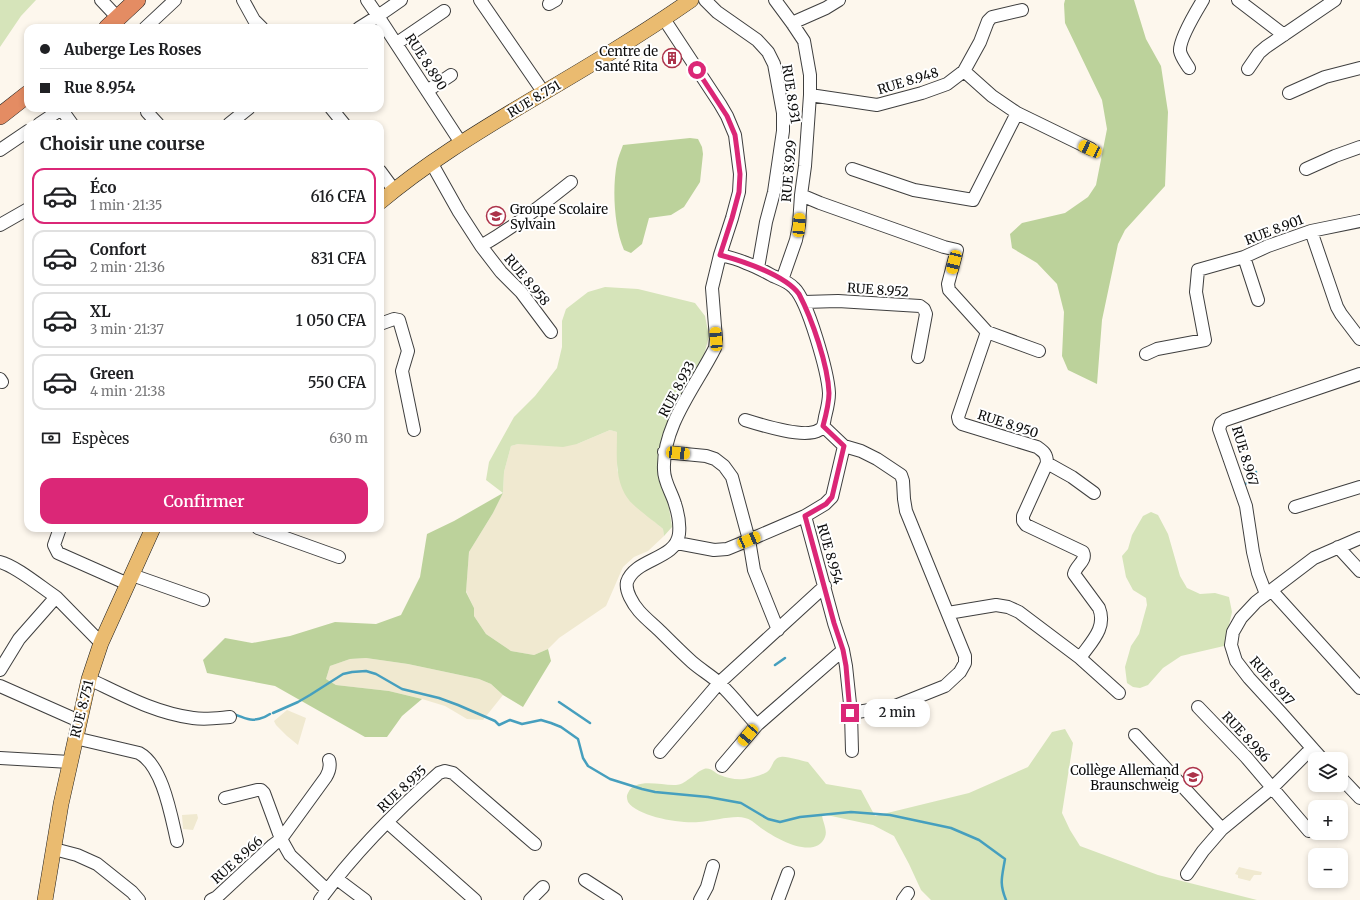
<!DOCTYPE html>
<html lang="fr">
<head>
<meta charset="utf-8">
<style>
	:root { --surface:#fff; --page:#f6f6f6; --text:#202124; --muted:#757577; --line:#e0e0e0; --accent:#db2777 }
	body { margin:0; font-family:Merriweather,serif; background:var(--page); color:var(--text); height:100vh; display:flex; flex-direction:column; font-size:15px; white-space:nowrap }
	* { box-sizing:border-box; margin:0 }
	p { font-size:13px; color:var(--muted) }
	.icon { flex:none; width:22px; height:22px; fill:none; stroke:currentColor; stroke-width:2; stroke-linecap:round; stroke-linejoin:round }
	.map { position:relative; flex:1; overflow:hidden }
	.details { position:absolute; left:24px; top:120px; width:360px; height:412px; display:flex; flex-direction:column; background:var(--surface); border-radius:12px; box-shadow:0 2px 6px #0003 }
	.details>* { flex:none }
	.hud { position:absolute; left:24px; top:24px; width:360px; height:88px; border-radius:12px; box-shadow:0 2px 6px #0003; display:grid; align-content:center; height:88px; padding:0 16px; background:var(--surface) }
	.controls { position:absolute; left:1308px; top:752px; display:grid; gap:8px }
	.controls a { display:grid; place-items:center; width:40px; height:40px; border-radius:8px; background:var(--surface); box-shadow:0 2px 6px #0003; font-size:20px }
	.end { position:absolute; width:18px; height:18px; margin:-9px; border:5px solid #db2777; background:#fff; box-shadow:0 0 0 2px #fff }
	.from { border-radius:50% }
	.bubble { position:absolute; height:28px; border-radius:12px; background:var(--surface); box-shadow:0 2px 6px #0003; font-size:13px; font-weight:600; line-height:28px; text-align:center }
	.car { position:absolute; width:12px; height:24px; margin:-12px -6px; border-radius:5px; box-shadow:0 0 3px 1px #0007; background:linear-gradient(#f5c518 24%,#345 0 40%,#f5c518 0 76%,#345 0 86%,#f5c518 0) }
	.hud b { display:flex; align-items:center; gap:14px; height:38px; font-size:15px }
	.hud b+b { border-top:1px solid var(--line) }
	.hud i { width:10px; height:10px; background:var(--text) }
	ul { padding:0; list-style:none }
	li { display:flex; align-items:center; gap:12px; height:56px; margin:0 8px 6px; padding:0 8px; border:2px solid var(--line); border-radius:12px }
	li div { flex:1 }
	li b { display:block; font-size:15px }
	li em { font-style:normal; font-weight:600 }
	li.selected { border-color:var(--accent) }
	li>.icon { width:36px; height:36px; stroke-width:1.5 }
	h2 { padding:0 16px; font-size:18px; line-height:48px }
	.pay { display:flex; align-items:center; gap:10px; height:44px; padding:0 16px; font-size:15px }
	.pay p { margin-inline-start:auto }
	.button { display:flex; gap:8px; margin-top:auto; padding:8px 16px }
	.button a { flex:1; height:46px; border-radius:12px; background:var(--accent); color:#fff; font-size:16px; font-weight:600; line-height:46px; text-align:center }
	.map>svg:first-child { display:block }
</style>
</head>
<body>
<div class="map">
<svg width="1360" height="900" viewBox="0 0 1360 900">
	<rect width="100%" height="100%" fill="#fdf7ed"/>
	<!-- farmland -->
	<path fill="#f0e9d0" d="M610 430 617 432V470L628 499 663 529 664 536 648 551 634 557 623 567 606 606 559 638 548 649 534 655 511 651 486 634 474 616V608L466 591 469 552 493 513 503 493 504 472 511 446 518 444H577Z
		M366 658 408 664 479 679 491 684 503 695 483 720 467 719 445 706 422 699 389 691 336 685 326 679 330 666 350 659Z
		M287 710 306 718 298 745 287 736 276 725 274 721Z
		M197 814 198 818 193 830 183 829 182 815Z
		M1239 867 1247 869 1262 872 1261 875H1254L1250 881 1238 878V875L1235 874Z"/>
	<!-- green -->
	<path fill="#d6e4ba" d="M0 0H36L21 16 0 47Z
		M605 287 638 289 695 303 705 316 709 336 703 359 664 431 658 466 669 508 672 527 664 536 663 529C654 521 634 507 628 499 614 480 617 454 617 432L610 430 577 444 563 447 518 444 511 446 504 472 503 493 486 480 489 462 514 417 535 396 557 368 562 347V321L566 309 588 292Z
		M1151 512 1158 515 1168 534 1180 576 1187 588 1200 594 1215 593 1229 597 1232 612 1224 646 1181 656 1163 668 1148 685 1140 688 1133 687 1127 683 1125 667 1131 646 1139 634 1147 605 1146 598 1133 590 1126 577 1122 556 1128 549 1132 535 1143 516Z
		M1065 729 1073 743 1062 813 1070 830 1080 846 1158 875 1257 900H931L921 890 909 864 894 836 873 825 822 814C822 821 828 830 825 837 815 861 775 838 761 828 758 826 755 823 752 821 747 818 743 817 738 817 725 817 712 821 699 822 682 824 638 817 628 802 627 799 626 796 628 793 635 777 662 786 676 785 680 785 685 782 689 779 694 776 698 771 704 769 711 767 714 773 720 775 727 778 736 780 744 779 751 778 760 776 767 772 773 768 772 758 781 757 787 756 801 761 808 762L826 784 861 790 875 816 969 793 1028 767 1052 732Z"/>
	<!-- forest -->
	<path fill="#bcd29b" d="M1065 0H1134L1146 39 1161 66 1168 112 1165 186 1125 230 1118 244 1102 320 1097 384 1068 370 1062 356 1064 312 1057 284 1037 263 1012 248 1010 234 1022 223 1065 213 1088 197 1096 185 1107 129 1102 100 1065 23 1064 4Z
		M690 138 698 139 702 147 703 154 700 182 684 207 671 215 649 218 642 244 631 253 624 250C614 227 612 188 617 163 618 157 621 151 623 145Z
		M503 493 493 513 469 552 466 592 474 608V616L486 634 511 651 534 655 548 649 551 661 523 707 503 695 491 684 479 679 408 664 366 658 350 659 330 666 326 679 336 685 389 691 422 699 402 716 387 737H365L275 686 207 673 203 660 225 638 252 643 290 636 335 622 376 624 401 615 420 577 427 534 454 521Z"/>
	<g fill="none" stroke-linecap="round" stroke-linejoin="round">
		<!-- stream -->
		<path stroke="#469fbe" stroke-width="2.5" d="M1243 485 1253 480 1256 472
			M775 665 785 658
			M559 702 590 723
			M273 713 298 702 310 695 343 674 352 672 366 671 376 674 402 689 439 698 458 705 495 721 499 725 510 720 522 724 541 720 551 723 561 727 578 739 583 758 588 766 610 779 642 789 655 792 708 797 741 803 768 819 780 822 800 817 851 812 890 815 951 828 979 840 1005 859C1002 877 999 883 1006 900
			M232 714C239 715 242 718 248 719 255 721 264 718 270 714"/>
		<defs>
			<path id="minor" d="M101 0 118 18
				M243 0 254 20 262 28
				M367 0 378 16 401 0
				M480 0 544 93
				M705 0 717 12 757 40 768 52 774 64 783 113V131L774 192 766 222 758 268
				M775 0 792 23 804 41 810 75V95L805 166 801 195 799 225 796 240 782 280
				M1238 0 1284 35
				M549 4 556 0
				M664 19 720 104 727 116 735 135 740 174 739 192 732 218 720 255 712 288 716 339 715 348C696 386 662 426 664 470 664 482 672 493 675 504 678 513 680 525 679 534 676 560 635 558 627 582 625 591 633 604 639 611 646 619 654 625 661 632 671 642 681 652 692 662 700 669 710 675 718 682 732 695 744 711 757 725
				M792 23 826 8 839 0
				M145 28 175 0
				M359 28 378 16 461 143
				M397 43 444 11
				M1189 68C1186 63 1181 57 1180 51 1179 39 1197 10 1203 0
				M1248 69 1259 53 1266 47 1335 0
				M964 71 992 96 1017 113 1091 149
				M427 91 451 75
				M1289 93 1325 77 1360 68
				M810 95 877 105 922 93 947 84 964 71 980 42 988 21 992 17 1022 10
				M331 108 344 124
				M62 110 72 124
				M147 112 158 124
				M39 124 63 108
				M229 124 249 108
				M0 150 28 131
				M432 164 459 212 481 246C514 227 542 205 571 182
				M852 169 914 190 973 200 1017 113
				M1306 169 1335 156 1360 147
				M380 171 394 190
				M801 195 820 203 944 247 957 250 948 284 949 290 987 332 958 417 959 421 962 424 1037 447C1044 452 1047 454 1047 463L1023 516V521L1026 525 1083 552C1087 561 1076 565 1074 574L1099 608C1107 628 1091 642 1080 658
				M0 225 28 209
				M1311 231 1337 307 1341 314 1360 339
				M481 246 501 272 521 292 551 332
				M720 255C729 257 737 259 746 263 755 266 764 271 773 276 780 279 789 282 794 288 808 301 828 373 829 393 829 402 827 409 825 417 824 422 824 428 819 430 805 439 761 425 745 420
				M1258 300 1244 257 1268 246 1311 231 1360 221
				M804 302 838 301 920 306 924 309 926 314 918 357
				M380 324 394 319 399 320 408 351 402 371 414 430
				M987 332 1039 351
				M1146 354 1157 349 1205 340 1196 292 1198 270 1244 257
				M0 379 2 382
				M823 426 844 446 861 451 877 459 901 475 903 481 904 499 906 511 965 656V663L960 672 945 686 895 706 851 713
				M664 452 706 456 715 459 724 466 732 477 749 540 805 516 834 623 843 650 846 666 851 713 852 751
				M1047 463 1072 477 1094 493
				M1295 507 1360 487
				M805 516 825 504 832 497 844 446
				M60 528 54 545 58 553 128 584
				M258 528 339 557
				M677 543 714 550 727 549 749 540 754 570 778 630
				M1338 547 1360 571
				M0 562C16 566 41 587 56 597
				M132 575 203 600
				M1271 590 1360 688
				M1266 594 1258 573 1253 552 1246 506 1219 429 1221 423 1225 420 1360 374
				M948 613 996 605 1008 607 1019 612 1080 658 1119 693
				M0 670 19 639 56 597 101 643
				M89 679C123 695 155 713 193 718 205 720 218 718 230 717
				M0 686 79 721
				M1198 707 1246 757 1309 831
				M1135 735 1222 829
				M75 738 139 753C163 766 171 816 177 841
				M1313 749 1322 759
				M660 752 719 683 825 586
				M0 758 70 762
				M722 766 757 725 843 650
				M1341 778 1360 798
				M225 798 257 790H261L264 793 281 839 290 855 327 890
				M387 822 475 900
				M54 849 77 855 97 864 132 892 139 900
				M1187 874 1203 851 1222 829 1273 787 1306 754 1313 749 1282 714 1249 678 1236 661 1231 645 1233 632 1241 618 1256 602 1314 558 1360 538
				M337 879 365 900
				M585 880 616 900
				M211 900 217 897 273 845 281 839 326 777C329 772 331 767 329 760
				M320 900C354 853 396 811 439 773L445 771 453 773 535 844
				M530 900 543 887
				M700 900 707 887 713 866
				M778 900 788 873
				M903 900 908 893"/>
			<path id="major" d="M380 202C425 164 476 133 526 103 582 70 638 37 691 0
				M45 900 61 804 89 679 101 643 153 528"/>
			<path id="highway" d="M107 28 137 0
				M0 116 28 94"/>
		</defs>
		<!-- minor casing -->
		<use href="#minor" stroke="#3f3f3f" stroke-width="14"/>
		<!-- major casing -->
		<use href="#major" stroke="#1d1d1d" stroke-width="16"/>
		<!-- highway casing -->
		<use href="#highway" stroke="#1d1d1d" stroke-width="18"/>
		<!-- minor -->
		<use href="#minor" stroke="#fff" stroke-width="12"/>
		<!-- major -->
		<use href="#major" stroke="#eabb70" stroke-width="15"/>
		<!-- highway -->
		<use href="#highway" stroke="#e48c63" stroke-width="17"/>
	</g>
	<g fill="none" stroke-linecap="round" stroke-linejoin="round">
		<!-- route -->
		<path stroke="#db2777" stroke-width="5" d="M697 70 727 116 735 135 737 150 740 174 739 192 732 218 720 255C743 261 785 275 799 294 812 319 828 365 829 393 829 404 826 415 823 426L844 446 832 497 826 504 805 516 834 623 843 650 846 666 850 713"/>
	</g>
	<!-- icons -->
	<defs>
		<symbol id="building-ring" viewBox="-11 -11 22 22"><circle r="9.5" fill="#fff" stroke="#ac334a" stroke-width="1.5"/><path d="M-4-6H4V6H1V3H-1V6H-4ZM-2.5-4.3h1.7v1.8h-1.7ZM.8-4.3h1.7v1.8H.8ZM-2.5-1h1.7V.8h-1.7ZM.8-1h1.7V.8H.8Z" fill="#ac334a"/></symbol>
		<symbol id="school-ring" viewBox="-11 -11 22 22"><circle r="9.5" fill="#fff" stroke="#ac334a" stroke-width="1.5"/><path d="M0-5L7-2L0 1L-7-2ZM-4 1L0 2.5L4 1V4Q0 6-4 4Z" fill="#ac334a"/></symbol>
	</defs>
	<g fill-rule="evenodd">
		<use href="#building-ring" x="661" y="47" width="22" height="22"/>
		<use href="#school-ring" x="485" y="205" width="22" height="22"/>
		<use href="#school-ring" x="1182" y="766" width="22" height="22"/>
	</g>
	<g text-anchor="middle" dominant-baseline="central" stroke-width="4" stroke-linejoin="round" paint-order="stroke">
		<!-- poi labels -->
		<g font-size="13" fill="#0c0c0c" stroke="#fff" text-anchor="end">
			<text x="658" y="51">Centre de<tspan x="658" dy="15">Santé Rita</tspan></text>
			<text x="510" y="209" text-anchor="start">Groupe Scolaire<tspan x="510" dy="15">Sylvain</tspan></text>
			<text x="1179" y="770">Collège Allemand<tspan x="1179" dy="15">Braunschweig</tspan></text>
		</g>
		<!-- street labels -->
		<g font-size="13" fill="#0c0c0c" stroke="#fff">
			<text transform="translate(426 62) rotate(57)">RUE 8.890</text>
			<text transform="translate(908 81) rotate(-17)">RUE 8.948</text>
			<text transform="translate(791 94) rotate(81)">RUE 8.931</text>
			<text transform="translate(534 99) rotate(-31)">RUE 8.751</text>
			<text transform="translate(789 171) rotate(-85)">RUE 8.929</text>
			<text transform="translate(1274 230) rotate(-21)">RUE 8.901</text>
			<text transform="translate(527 280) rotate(50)">RUE 8.958</text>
			<text transform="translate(878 290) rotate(4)">RUE 8.952</text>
			<text transform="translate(677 389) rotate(-62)">RUE 8.933</text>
			<text transform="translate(1008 424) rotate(18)">RUE 8.950</text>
			<text transform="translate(1245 456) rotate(73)">RUE 8.967</text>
			<text transform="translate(830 554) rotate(74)">RUE 8.954</text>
			<text transform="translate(1272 681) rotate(49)">RUE 8.917</text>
			<text transform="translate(82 709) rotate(-76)">RUE 8.751</text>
			<text transform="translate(1246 737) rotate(47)">RUE 8.986</text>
			<text transform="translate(402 789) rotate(-43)">RUE 8.935</text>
			<text transform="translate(237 860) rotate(-42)">RUE 8.966</text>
		</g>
	</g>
</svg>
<div class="controls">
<a><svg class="icon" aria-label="layers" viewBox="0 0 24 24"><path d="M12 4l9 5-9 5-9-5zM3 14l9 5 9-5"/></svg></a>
<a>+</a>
<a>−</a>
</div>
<i class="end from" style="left:697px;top:70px"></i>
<i class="end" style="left:850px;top:713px"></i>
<div class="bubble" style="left:864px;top:699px;width:66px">2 min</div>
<i class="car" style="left:1090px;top:149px;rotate:295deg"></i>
<i class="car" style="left:799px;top:225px;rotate:4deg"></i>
<i class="car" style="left:954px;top:262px;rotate:194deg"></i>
<i class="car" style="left:716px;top:339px;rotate:356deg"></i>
<i class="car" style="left:678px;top:453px;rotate:96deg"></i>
<i class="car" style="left:749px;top:540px;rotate:67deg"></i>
<i class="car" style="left:748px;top:735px;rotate:220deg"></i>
<div class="hud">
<b><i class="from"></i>Auberge Les Roses</b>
<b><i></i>Rue 8.954</b>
</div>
<section class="details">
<h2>Choisir une course</h2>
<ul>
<li class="selected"><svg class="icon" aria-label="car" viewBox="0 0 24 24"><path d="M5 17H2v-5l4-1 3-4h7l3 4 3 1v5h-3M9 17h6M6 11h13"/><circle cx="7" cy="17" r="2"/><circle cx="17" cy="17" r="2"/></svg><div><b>Éco</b><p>1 min · 21:35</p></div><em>616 CFA</em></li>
<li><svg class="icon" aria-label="car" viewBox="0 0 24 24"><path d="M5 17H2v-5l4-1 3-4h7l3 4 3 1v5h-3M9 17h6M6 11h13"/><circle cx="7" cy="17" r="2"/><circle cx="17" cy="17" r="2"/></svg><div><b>Confort</b><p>2 min · 21:36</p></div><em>831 CFA</em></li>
<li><svg class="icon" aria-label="car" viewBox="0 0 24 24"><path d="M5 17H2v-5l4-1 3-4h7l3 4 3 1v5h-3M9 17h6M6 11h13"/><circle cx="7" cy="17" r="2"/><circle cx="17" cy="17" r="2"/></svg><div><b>XL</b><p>3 min · 21:37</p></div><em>1 050 CFA</em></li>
<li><svg class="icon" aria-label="car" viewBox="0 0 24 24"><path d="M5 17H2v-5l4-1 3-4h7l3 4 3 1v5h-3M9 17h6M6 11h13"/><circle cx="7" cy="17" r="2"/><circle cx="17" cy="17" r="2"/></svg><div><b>Green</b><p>4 min · 21:38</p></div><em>550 CFA</em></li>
</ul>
<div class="pay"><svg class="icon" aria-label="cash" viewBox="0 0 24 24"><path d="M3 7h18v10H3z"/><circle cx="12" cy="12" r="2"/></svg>Espèces<p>630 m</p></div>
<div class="button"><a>Confirmer</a></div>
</section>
</div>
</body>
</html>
